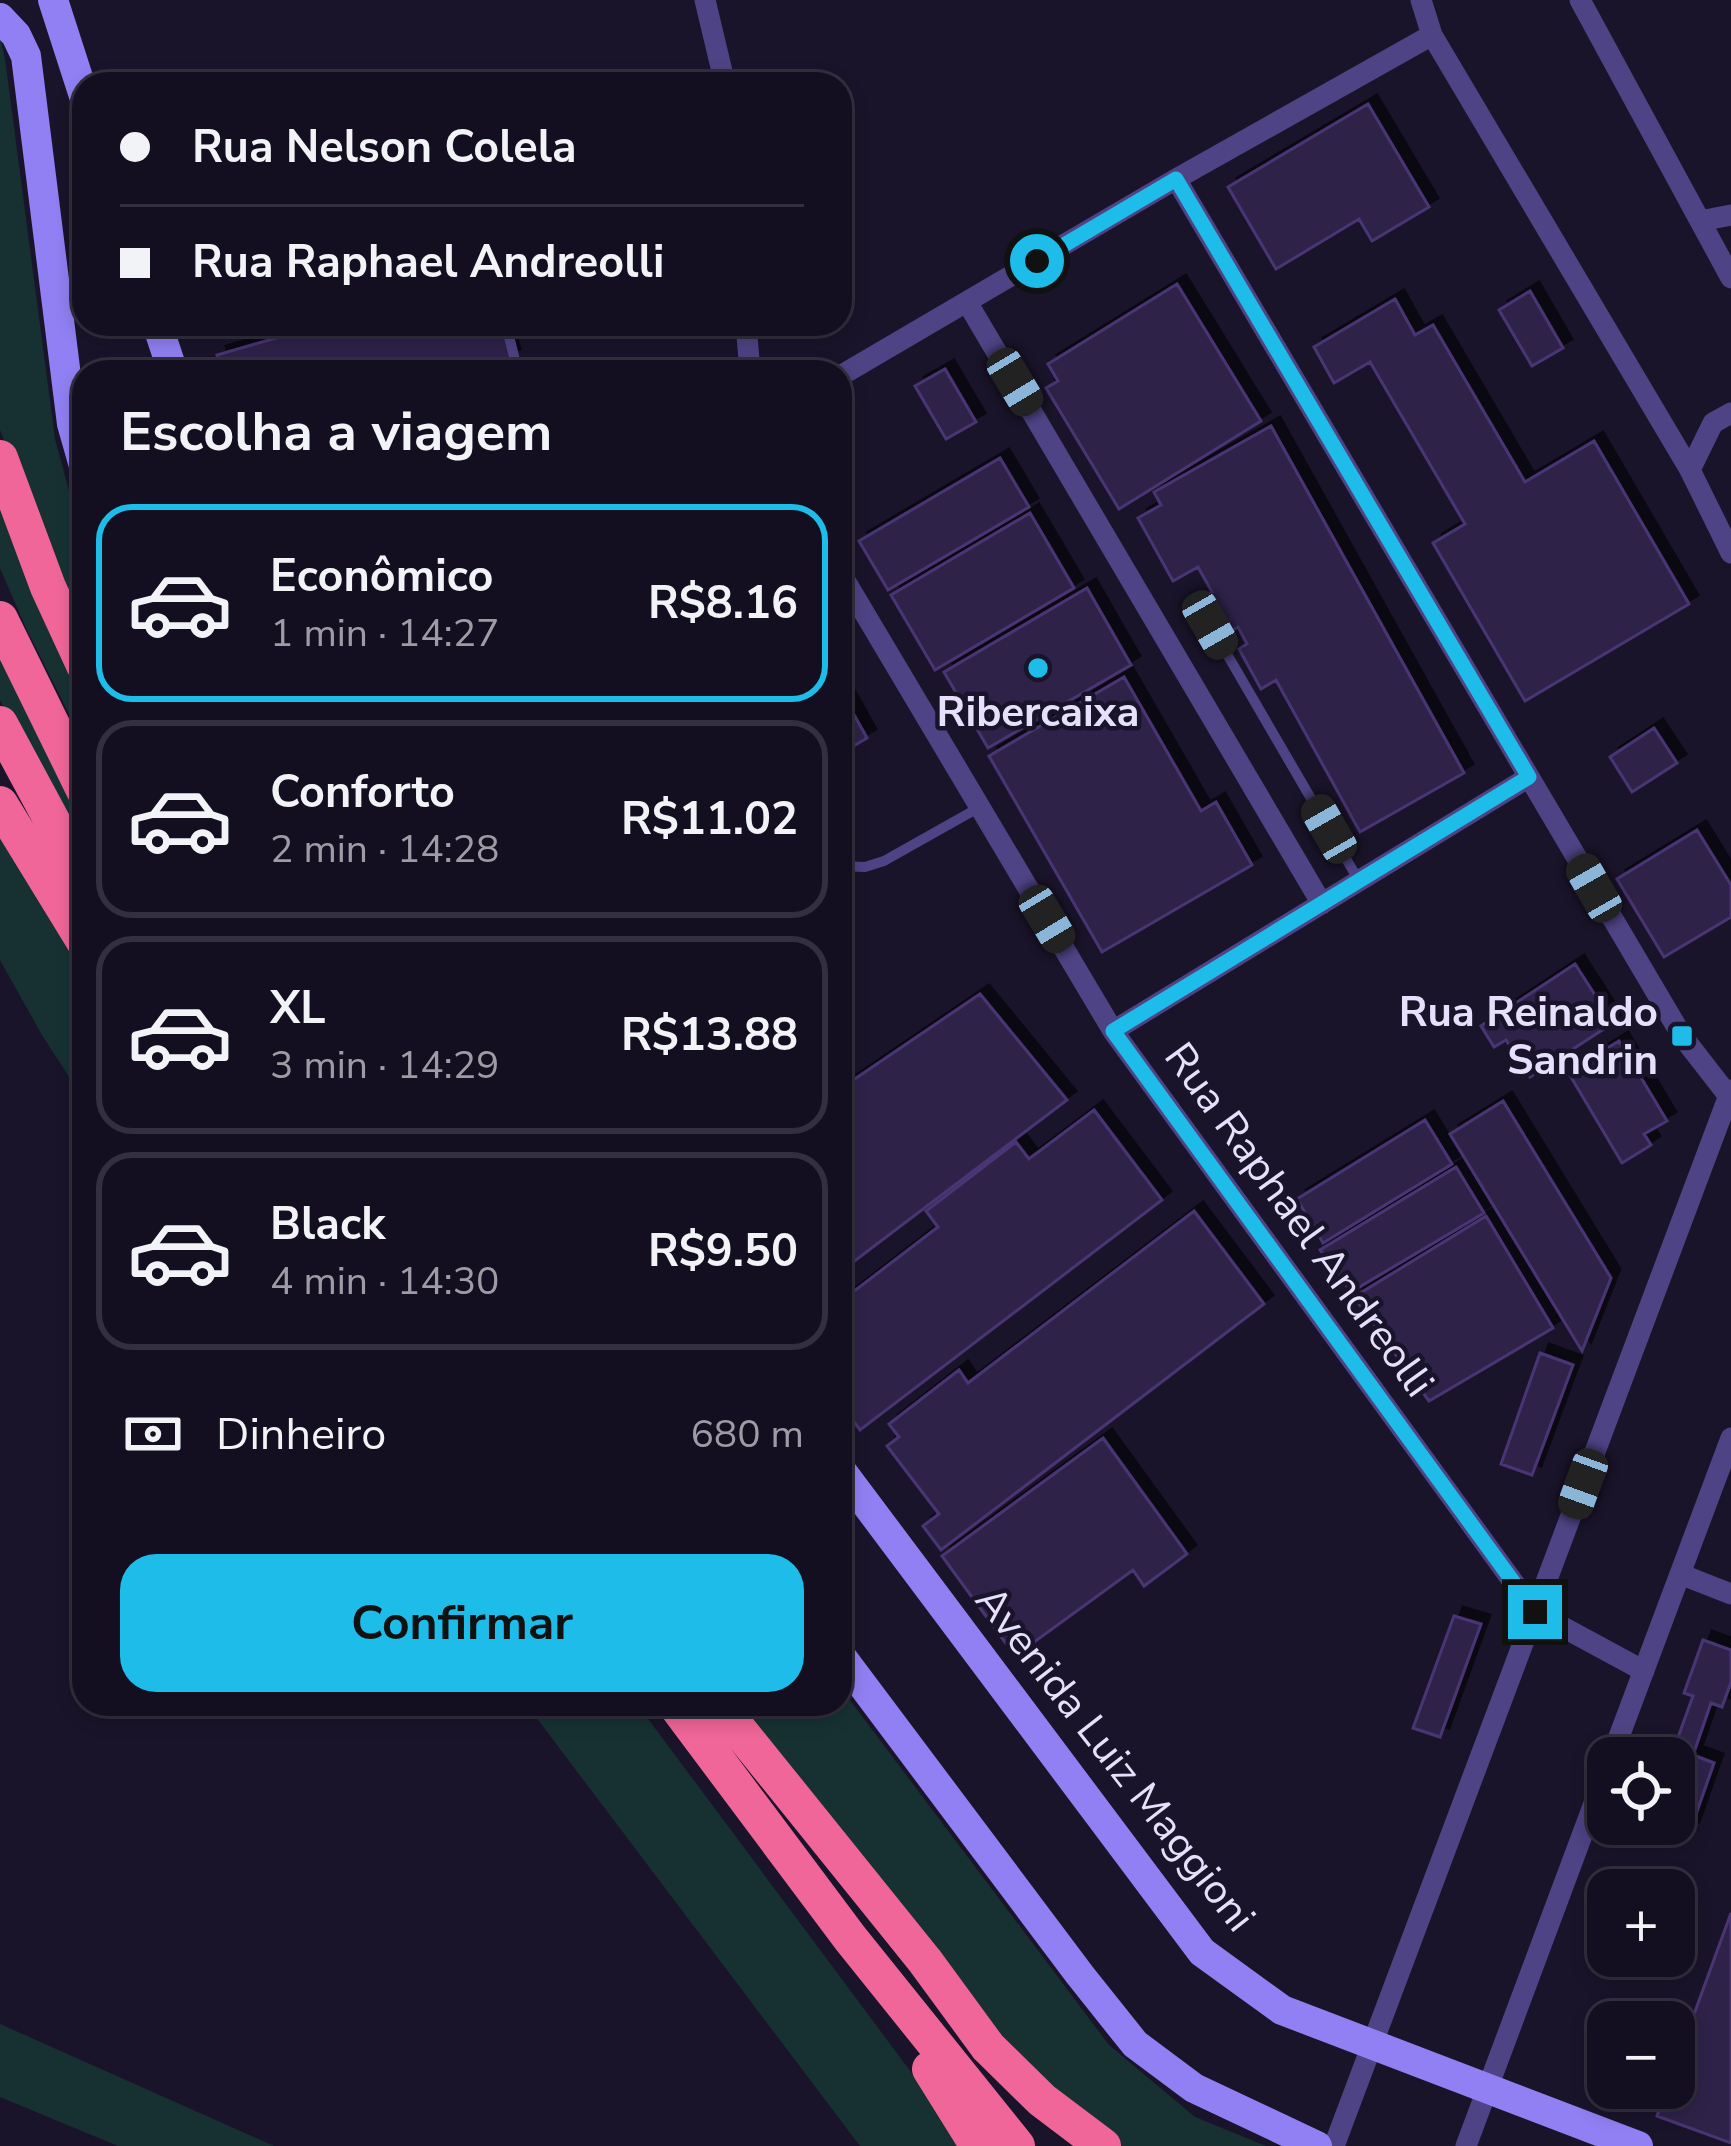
<!DOCTYPE html>
<html lang="pt">
<head>
<meta charset="utf-8">
<style>
	:root { --surface:#140f20; --page:#1d1829; --text:#f1f3f6; --muted:#9d9ca5; --line:#332f3e; --accent:#1ebde9 }
	body { margin:0; font-family:"Nunito Sans",sans-serif; background:var(--page); color:var(--text); height:100vh; display:flex; flex-direction:column; font-size:45px; white-space:nowrap }
	* { box-sizing:border-box; margin:0 }
	p { font-size:39px; color:var(--muted) }
	.icon { flex:none; width:66px; height:66px; fill:none; stroke:currentColor; stroke-width:2; stroke-linecap:round; stroke-linejoin:round }
	.map { position:relative; flex:1; overflow:hidden }
	.panel { position:absolute; left:72px; top:360px; width:780px; height:1356px; display:flex; flex-direction:column; background:var(--surface); border-radius:36px; box-shadow:0 6px 18px #0003,0 0 0 3px var(--line) }
	.panel>* { flex:none }
	.banner { position:absolute; left:72px; top:72px; width:780px; height:264px; border-radius:36px; box-shadow:0 6px 18px #0003,0 0 0 3px var(--line); display:grid; align-content:center; height:264px; padding:0 48px; background:var(--surface) }
	.tools { position:absolute; left:1587px; top:1737px; display:grid; gap:24px }
	.tools a { display:grid; place-items:center; width:108px; height:108px; border-radius:24px; background:var(--surface); box-shadow:0 6px 18px #0003,0 0 0 3px var(--line); font-size:60px }
	.end { position:absolute; width:54px; height:54px; margin:-27px; border:15px solid #1ebde9; background:#111; box-shadow:0 0 0 6px #111 }
	.from { border-radius:50% }
	.car { position:absolute; width:36px; height:72px; margin:-36px -18px; border-radius:15px; box-shadow:0 0 9px 3px #0007; background:linear-gradient(#222 24%,#8ab4d8 0 40%,#222 0 76%,#8ab4d8 0 86%,#222 0) }
	.banner b { display:flex; align-items:center; gap:42px; height:114px; font-size:45px }
	.banner b+b { border-top:3px solid var(--line) }
	.banner i { width:30px; height:30px; background:var(--text) }
	ul { padding:0; list-style:none }
	li { display:flex; align-items:center; gap:36px; height:198px; margin:0 24px 18px; padding:0 24px; border:6px solid var(--line); border-radius:36px }
	li div { flex:1 }
	li b { display:block; font-size:45px }
	li em { font-style:normal; font-weight:700 }
	li.selected { border-color:var(--accent) }
	li>.icon { width:108px; height:108px; stroke-width:1.5 }
	h2 { padding:0 48px; font-size:54px; line-height:144px }
	.pay { display:flex; align-items:center; gap:30px; height:132px; padding:0 48px; font-size:45px }
	.pay p { margin-inline-start:auto }
	.primary-button { display:flex; gap:24px; margin-top:auto; padding:24px 48px }
	.primary-button a { flex:1; height:138px; border-radius:36px; background:var(--accent); color:#111; font-size:48px; font-weight:700; line-height:138px; text-align:center }
	.map>svg:first-child { display:block }
</style>
</head>
<body>
<div class="map">
<svg width="1731" height="2146" viewBox="0 0 1731 2146">
	<defs>
		<filter id="shadow"><feDropShadow dx="9" dy="-9" stdDeviation="0" flood-color="#0009"/></filter>
	</defs>
	<rect width="100%" height="100%" fill="#1a142a"/>
	<!-- green -->
	<path fill="#173133" d="M0 37 5 59 55 439 84 546V635L0 430Z
		M0 504 36 597 84 701V744L26 628 0 568Z
		M0 649 84 817V862L0 700Z
		M0 825 84 961V1100L42 1035 0 960Z
		M840 1687 1109 2045 1195 2117 1266 2146H1118L1026 2077 741 1704H840Z
		M526 1704H637L966 2146H860Z
		M0 2024 274 2146H118L0 2097Z"/>
	<!-- building -->
	<path fill="#2e2249" stroke="#493673" stroke-width="3" filter="url(#shadow)" d="M1368 104 1429 207 1372 241 1359 219 1276 269 1228 187Z
		M1177 284 1261 421 1119 509 1046 388 1058 381 1048 364Z
		M1530 291 1563 348 1532 366 1499 310Z
		M1395 299 1415 335 1433 325 1525 482 1594 441 1689 604 1525 701 1433 543 1465 524 1370 362 1334 383 1314 347Z
		M325 324H502L511 358 499 362 502 372H222L217 355Z
		M945 369 976 422 946 439 915 386Z
		M1271 426 1464 773 1360 832 1276 680 1261 689 1239 649 1247 644 1238 627 1224 635 1203 597 1212 592 1198 567 1173 581 1138 518 1161 505 1154 492Z
		M1000 458 1029 507 888 590 859 541Z
		M1030 513 1074 588 935 670 891 595Z
		M1087 588 1131 665 988 748 944 672Z
		M1124 677 1201 811 1216 802 1252 865 1102 952 989 756Z
		M840 690 867 738 840 754Z
		M1654 728 1677 763 1632 792 1610 757Z
		M1697 830 1731 885V917L1664 957 1617 879Z
		M1575 964 1613 1023 1530 1077 1506 1040 1494 1047 1481 1026Z
		M980 994 1067 1100 840 1272V1089Z
		M1619 1041 1667 1121 1644 1134 1651 1145 1622 1163 1568 1072Z
		M1503 1101 1611 1278 1582 1351 1450 1134Z
		M1094 1110 1162 1200 860 1430 840 1403V1302L938 1227 926 1211 1016 1142 1029 1159Z
		M1425 1120 1452 1164 1323 1243 1297 1199Z
		M1456 1167 1484 1213 1351 1292 1320 1250Z
		M1194 1211 1264 1304 941 1550 923 1526 939 1514 887 1446 899 1437 889 1424 959 1370 968 1383Z
		M1486 1216 1553 1328 1429 1401 1354 1297Z
		M1540 1353 1573 1365 1532 1475 1501 1464Z
		M1103 1438 1187 1554 1144 1586 1133 1570 1015 1656 942 1556Z
		M1454 1616 1481 1624 1440 1737 1413 1728Z
		M1703 1640 1731 1650V1682L1722 1707 1711 1703 1693 1755 1714 1763 1690 1831 1670 1824H1674V1758H1657L1660 1750 1672 1754 1693 1696 1684 1693Z
		M1731 1913V2143L1657 2116 1667 2088H1674V2069Z"/>
	<g fill="none" stroke-linecap="round" stroke-linejoin="round">
		<!-- lane -->
		<path stroke="#4e4384" stroke-width="10" d="M506 324 518 372
			M1210 625 1359 881
			M840 866 865 867 884 861 980 807"/>
		<!-- street -->
		<path stroke="#4e4384" stroke-width="21" d="M705 0 725 84
			M1421 0 1432 35 1690 470 1731 553
			M1580 0 1731 278
			M1176 179 1682 1036 1731 1099
			M1700 221 1731 215
			M967 302 1322 904
			M746 324 750 372
			M840 376 1176 179 1432 35
			M1690 470 1713 423 1731 413
			M840 572 1113 1031 1535 1612 1644 1671
			M1113 1031 1529 777
			M1680 1574 1731 1594
			M1611 1758 1731 1438
			M1334 2146 1731 1090
			M1466 2146 1608 1766"/>
		<!-- secondary -->
		<path stroke="#9080f3" stroke-width="30" d="M53 0 84 96
			M0 18 16 35 26 56 72 424 84 466
			M157 324 173 372
			M840 1469 1202 1952 1282 2010 1638 2146
			M840 1655 1080 1975 1135 2044 1194 2088 1317 2146"/>
		<!-- highway -->
		<path stroke="#f06698" stroke-width="36" d="M0 458 48 587 84 665
			M0 619 84 790
			M0 724 84 880
			M0 804 84 941
			M675 1704 850 1938 1017 2146
			M718 1704 925 1961 988 2047 1042 2100 1103 2146
			M930 2069 978 2146"/>
	</g>
	<g fill="none" stroke-linecap="round" stroke-linejoin="round">
		<!-- route -->
		<path stroke="#1ebde9" stroke-width="15" d="M1037 261 1176 179 1529 777 1113 1031 1535 1612"/>
	</g>
	<!-- markers -->
	<g fill="#1ebde9" stroke="#1a142a" stroke-width="4.5">
		<circle cx="1038" cy="668" r="12"/>
		<rect x="1670" y="1024" width="24" height="24" rx="6"/>
	</g>
	<g text-anchor="middle" dominant-baseline="central" stroke-width="9" stroke-linejoin="round" paint-order="stroke">
		<!-- poi labels -->
		<g font-size="42" font-weight="bold" fill="#e6e0fc" stroke="#1a142a">
			<text x="1038" y="712">Ribercaixa</text>
			<text x="1658" y="1012" text-anchor="end">Rua Reinaldo<tspan x="1658" dy="48">Sandrin</tspan></text>
		</g>
		<!-- street labels -->
		<g font-size="42" fill="#e6e0fc" stroke="#1a142a">
			<text transform="translate(1299 1220) rotate(54)">Rua Raphael Andreolli</text>
			<text transform="translate(1115 1759) rotate(52)">Avenida Luiz Maggioni</text>
		</g>
	</g>
</svg>
<div class="tools">
<a><svg class="icon" aria-label="locate" viewBox="0 0 24 24"><circle cx="12" cy="12" r="6"/><path d="M12 2v4M12 18v4M2 12h4M18 12h4"/></svg></a>
<a>+</a>
<a>−</a>
</div>
<i class="end from" style="left:1037px;top:261px"></i>
<i class="end" style="left:1535px;top:1612px"></i>
<i class="car" style="left:1015px;top:382px;rotate:149deg"></i>
<i class="car" style="left:1210px;top:625px;rotate:150deg"></i>
<i class="car" style="left:1329px;top:829px;rotate:330deg"></i>
<i class="car" style="left:1594px;top:888px;rotate:330deg"></i>
<i class="car" style="left:1047px;top:919px;rotate:149deg"></i>
<i class="car" style="left:1583px;top:1484px;rotate:200deg"></i>
<div class="banner">
<b><i class="from"></i>Rua Nelson Colela</b>
<b><i></i>Rua Raphael Andreolli</b>
</div>
<section class="panel">
<h2>Escolha a viagem</h2>
<ul>
<li class="selected"><svg class="icon" aria-label="car" viewBox="0 0 24 24"><path d="M5 17H2v-5l4-1 3-4h7l3 4 3 1v5h-3M9 17h6M6 11h13"/><circle cx="7" cy="17" r="2"/><circle cx="17" cy="17" r="2"/></svg><div><b>Econômico</b><p>1 min · 14:27</p></div><em>R$8.16</em></li>
<li><svg class="icon" aria-label="car" viewBox="0 0 24 24"><path d="M5 17H2v-5l4-1 3-4h7l3 4 3 1v5h-3M9 17h6M6 11h13"/><circle cx="7" cy="17" r="2"/><circle cx="17" cy="17" r="2"/></svg><div><b>Conforto</b><p>2 min · 14:28</p></div><em>R$11.02</em></li>
<li><svg class="icon" aria-label="car" viewBox="0 0 24 24"><path d="M5 17H2v-5l4-1 3-4h7l3 4 3 1v5h-3M9 17h6M6 11h13"/><circle cx="7" cy="17" r="2"/><circle cx="17" cy="17" r="2"/></svg><div><b>XL</b><p>3 min · 14:29</p></div><em>R$13.88</em></li>
<li><svg class="icon" aria-label="car" viewBox="0 0 24 24"><path d="M5 17H2v-5l4-1 3-4h7l3 4 3 1v5h-3M9 17h6M6 11h13"/><circle cx="7" cy="17" r="2"/><circle cx="17" cy="17" r="2"/></svg><div><b>Black</b><p>4 min · 14:30</p></div><em>R$9.50</em></li>
</ul>
<div class="pay"><svg class="icon" aria-label="cash" viewBox="0 0 24 24"><path d="M3 7h18v10H3z"/><circle cx="12" cy="12" r="2"/></svg>Dinheiro<p>680 m</p></div>
<div class="primary-button"><a>Confirmar</a></div>
</section>
</div>
</body>
</html>
